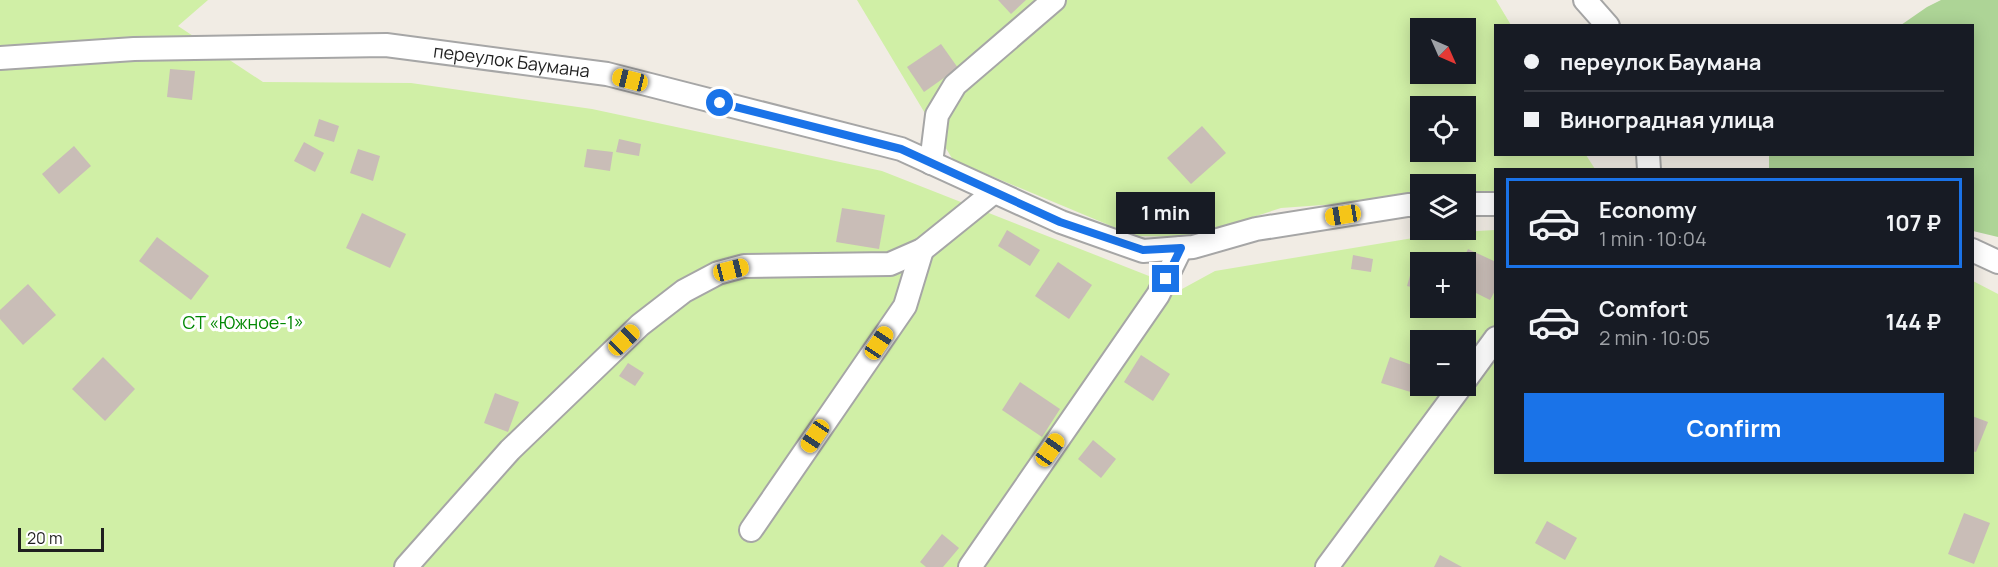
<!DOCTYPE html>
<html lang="en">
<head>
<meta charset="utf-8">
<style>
  :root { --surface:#171b24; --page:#242831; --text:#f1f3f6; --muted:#9ea1a6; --line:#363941; --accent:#1a73e8 }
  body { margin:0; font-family:Manrope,sans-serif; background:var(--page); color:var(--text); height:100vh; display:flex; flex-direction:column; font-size:22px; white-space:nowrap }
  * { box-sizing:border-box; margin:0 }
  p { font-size:20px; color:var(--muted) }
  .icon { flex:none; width:33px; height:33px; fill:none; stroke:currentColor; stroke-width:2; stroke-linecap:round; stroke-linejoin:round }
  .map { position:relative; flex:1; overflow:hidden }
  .panel { position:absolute; left:1494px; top:168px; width:480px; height:306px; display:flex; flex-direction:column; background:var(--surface); border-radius:0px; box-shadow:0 3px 15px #0003 }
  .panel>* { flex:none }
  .guide { position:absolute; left:1494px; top:24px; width:480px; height:132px; border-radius:0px; box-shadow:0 3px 15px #0003; display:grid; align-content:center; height:132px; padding:0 30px; background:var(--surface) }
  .needle { width:39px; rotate:135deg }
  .buttons { position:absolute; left:1410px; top:18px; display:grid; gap:12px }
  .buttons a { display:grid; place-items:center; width:66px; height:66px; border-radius:0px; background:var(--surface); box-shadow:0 3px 15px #0003; font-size:30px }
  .scale { position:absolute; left:18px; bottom:15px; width:86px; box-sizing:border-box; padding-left:6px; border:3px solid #1f1f1f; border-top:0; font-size:16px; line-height:21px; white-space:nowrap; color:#1f1f1f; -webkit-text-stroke:4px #fff; paint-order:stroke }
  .end { position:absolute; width:27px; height:27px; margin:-14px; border:8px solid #1a73e8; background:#fff; box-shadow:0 0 0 3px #fff }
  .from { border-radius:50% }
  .bubble { position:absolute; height:42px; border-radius:0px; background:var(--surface); box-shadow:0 3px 15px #0003; font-size:20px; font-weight:700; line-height:42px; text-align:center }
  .car { position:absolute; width:18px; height:36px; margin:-18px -9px; border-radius:8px; box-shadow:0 0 4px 2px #0007; background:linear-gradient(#f5c518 24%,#345 0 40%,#f5c518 0 76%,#345 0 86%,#f5c518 0) }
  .guide b { display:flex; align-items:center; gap:21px; height:57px; font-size:22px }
  .guide b+b { border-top:2px solid var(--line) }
  .guide i { width:15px; height:15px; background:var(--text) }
  ul { padding:10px 0 0; list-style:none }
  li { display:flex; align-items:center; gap:18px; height:90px; margin:0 12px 9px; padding:0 18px; border:3px solid transparent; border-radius:0px }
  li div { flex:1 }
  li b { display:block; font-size:22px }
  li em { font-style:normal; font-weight:700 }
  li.on { border-color:var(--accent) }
  li>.icon { width:54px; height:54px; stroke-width:1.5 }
  .cta { display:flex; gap:12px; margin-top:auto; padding:12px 30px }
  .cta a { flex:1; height:69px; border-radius:0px; background:var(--accent); color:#fff; font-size:24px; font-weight:700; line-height:69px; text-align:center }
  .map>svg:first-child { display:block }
</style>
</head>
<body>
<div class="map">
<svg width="1998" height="567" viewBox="0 0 1998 567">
  <rect width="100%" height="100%" fill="#f1ece4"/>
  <g fill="#d0efa6" fill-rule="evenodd">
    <path d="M0,0H208L178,26L263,82L411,83L592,109L882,171L1182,289L1215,271L1443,233L1495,230L1496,472H1972L1973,281L1998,294V567H0ZM1420,262H1466V308H1420ZM1420,340H1466V386H1420Z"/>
    <path d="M857,0H1496L1511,25L1496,26V154L1586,155L1595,169L1496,170L1495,194L1466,195V184H1420V198L1281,208L1191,237L1135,236L953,160ZM1420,28H1466V74H1420ZM1420,106H1466V152H1420Z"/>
  </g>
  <polygon fill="#add496" points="1941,0 1998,0 1998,237 1973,231 1972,170 1769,169 1769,155 1972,154 1972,26 1901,25 1927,7"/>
  <g fill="#c9bdb7">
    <polygon points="998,0 1026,0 1011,14"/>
    <polygon points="941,44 958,68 924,92 907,67"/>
    <polygon points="170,69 195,71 192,100 167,97"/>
    <polygon points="319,119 339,126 334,142 314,136"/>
    <polygon points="1202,126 1226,153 1191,184 1167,158"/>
    <polygon points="619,139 641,144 639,156 616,152"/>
    <polygon points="304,142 324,153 315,172 294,161"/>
    <polygon points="74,146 91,166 59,194 42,174"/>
    <polygon points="358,149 380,156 373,181 350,173"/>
    <polygon points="587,149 613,152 610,171 584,167"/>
    <polygon points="842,208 885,215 879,249 836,242"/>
    <polygon points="362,213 406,234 390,268 346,248"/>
    <polygon points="1007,230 1040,250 1030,266 998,246"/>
    <polygon points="157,237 209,276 191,300 139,261"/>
    <polygon points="1468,249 1496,262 1496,289 1490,300 1466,288 1466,262 1462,262"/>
    <polygon points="1353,255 1373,259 1371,272 1351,269"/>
    <polygon points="1058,262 1092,285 1069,319 1035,296"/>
    <polygon points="1411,272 1420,274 1420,289 1407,286"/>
    <polygon points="28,284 56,315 23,345 0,319 0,310"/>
    <polygon points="1141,355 1170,374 1153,401 1124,382"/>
    <polygon points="103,357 135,389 105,421 72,389"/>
    <polygon points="1390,357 1420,368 1414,393 1381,383"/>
    <polygon points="628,363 644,373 635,386 619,376"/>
    <polygon points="1020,382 1060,409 1042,437 1002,410"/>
    <polygon points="495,393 519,402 508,432 484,423"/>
    <polygon points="1972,416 1988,422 1976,452 1972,451"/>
    <polygon points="1093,440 1116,459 1101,478 1078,459"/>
    <polygon points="1964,513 1990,523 1974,564 1948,554"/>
    <polygon points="1547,521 1577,538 1565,560 1535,543"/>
    <polygon points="942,534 959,548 943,567 926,567 920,562"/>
    <polygon points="1440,555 1462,567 1434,567"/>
  </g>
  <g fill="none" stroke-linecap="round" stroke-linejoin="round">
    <g stroke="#a6a6a6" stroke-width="26">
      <g id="street">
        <polyline points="1585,0 1608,26"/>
        <path id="s1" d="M0,58L134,49L386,45L607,74L901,149L1061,222L1143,251L1193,247L1256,229L1408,205H1420"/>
        <polyline points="1648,154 1649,170"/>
        <polyline points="931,163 937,115 955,85 1054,0"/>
        <polyline points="1466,204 1496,204"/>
        <polyline points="1972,250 1998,262"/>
        <polyline points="1466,379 1496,338"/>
        <polyline points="751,530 905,306 922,250"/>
        <polyline points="406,567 510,450 640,325 684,291 718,273 744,266 890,264 922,250 994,192"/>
        <polyline points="970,567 1158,295 1181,248"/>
        <polyline points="1327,567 1461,386"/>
      </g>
    </g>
    <use href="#street" stroke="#fff" stroke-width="22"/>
  </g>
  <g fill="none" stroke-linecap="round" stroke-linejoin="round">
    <polyline stroke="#1a73e8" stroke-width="8" points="720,103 901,149 1060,222 1143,250 1181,248 1166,279"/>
  </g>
  <g text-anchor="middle" stroke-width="6" stroke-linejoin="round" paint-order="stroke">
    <g font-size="18" fill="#1f1f1f" stroke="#fff">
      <text dy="6" stroke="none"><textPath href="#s1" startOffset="513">переулок Баумана</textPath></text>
    </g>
    <g font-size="18" fill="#028803" stroke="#fff">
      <text x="243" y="329">СТ «Южное-1»</text>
    </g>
  </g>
</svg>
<div class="buttons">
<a><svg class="needle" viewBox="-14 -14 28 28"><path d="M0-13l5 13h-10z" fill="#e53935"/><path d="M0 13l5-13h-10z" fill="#9ea1a6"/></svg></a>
<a><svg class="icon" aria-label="locate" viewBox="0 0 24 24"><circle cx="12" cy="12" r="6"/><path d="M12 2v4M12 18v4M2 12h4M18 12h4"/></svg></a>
<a><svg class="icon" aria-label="layers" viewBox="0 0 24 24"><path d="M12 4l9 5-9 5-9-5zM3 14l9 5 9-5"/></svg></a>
<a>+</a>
<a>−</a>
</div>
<div class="scale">20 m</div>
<i class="end from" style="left:720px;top:103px"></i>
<i class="end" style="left:1166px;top:279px"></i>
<div class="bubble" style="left:1116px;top:192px;width:99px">1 min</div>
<i class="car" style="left:630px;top:80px;rotate:284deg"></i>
<i class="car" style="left:1343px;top:215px;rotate:261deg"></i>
<i class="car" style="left:731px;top:270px;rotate:76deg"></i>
<i class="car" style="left:624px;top:340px;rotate:46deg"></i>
<i class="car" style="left:879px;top:343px;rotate:34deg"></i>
<i class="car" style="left:815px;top:436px;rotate:214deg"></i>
<i class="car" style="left:1050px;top:450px;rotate:35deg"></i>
<div class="guide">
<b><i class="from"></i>переулок Баумана</b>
<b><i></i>Виноградная улица</b>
</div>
<section class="panel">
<ul>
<li class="on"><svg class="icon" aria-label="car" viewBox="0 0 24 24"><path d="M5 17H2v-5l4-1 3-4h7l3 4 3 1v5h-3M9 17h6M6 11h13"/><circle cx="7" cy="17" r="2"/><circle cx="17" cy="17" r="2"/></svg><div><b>Economy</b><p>1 min · 10:04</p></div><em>107 ₽</em></li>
<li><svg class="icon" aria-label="car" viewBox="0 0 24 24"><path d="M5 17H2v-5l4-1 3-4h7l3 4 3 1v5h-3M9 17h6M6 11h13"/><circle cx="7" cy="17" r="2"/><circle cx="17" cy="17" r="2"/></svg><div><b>Comfort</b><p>2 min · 10:05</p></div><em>144 ₽</em></li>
</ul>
<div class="cta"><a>Confirm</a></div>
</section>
</div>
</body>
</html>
